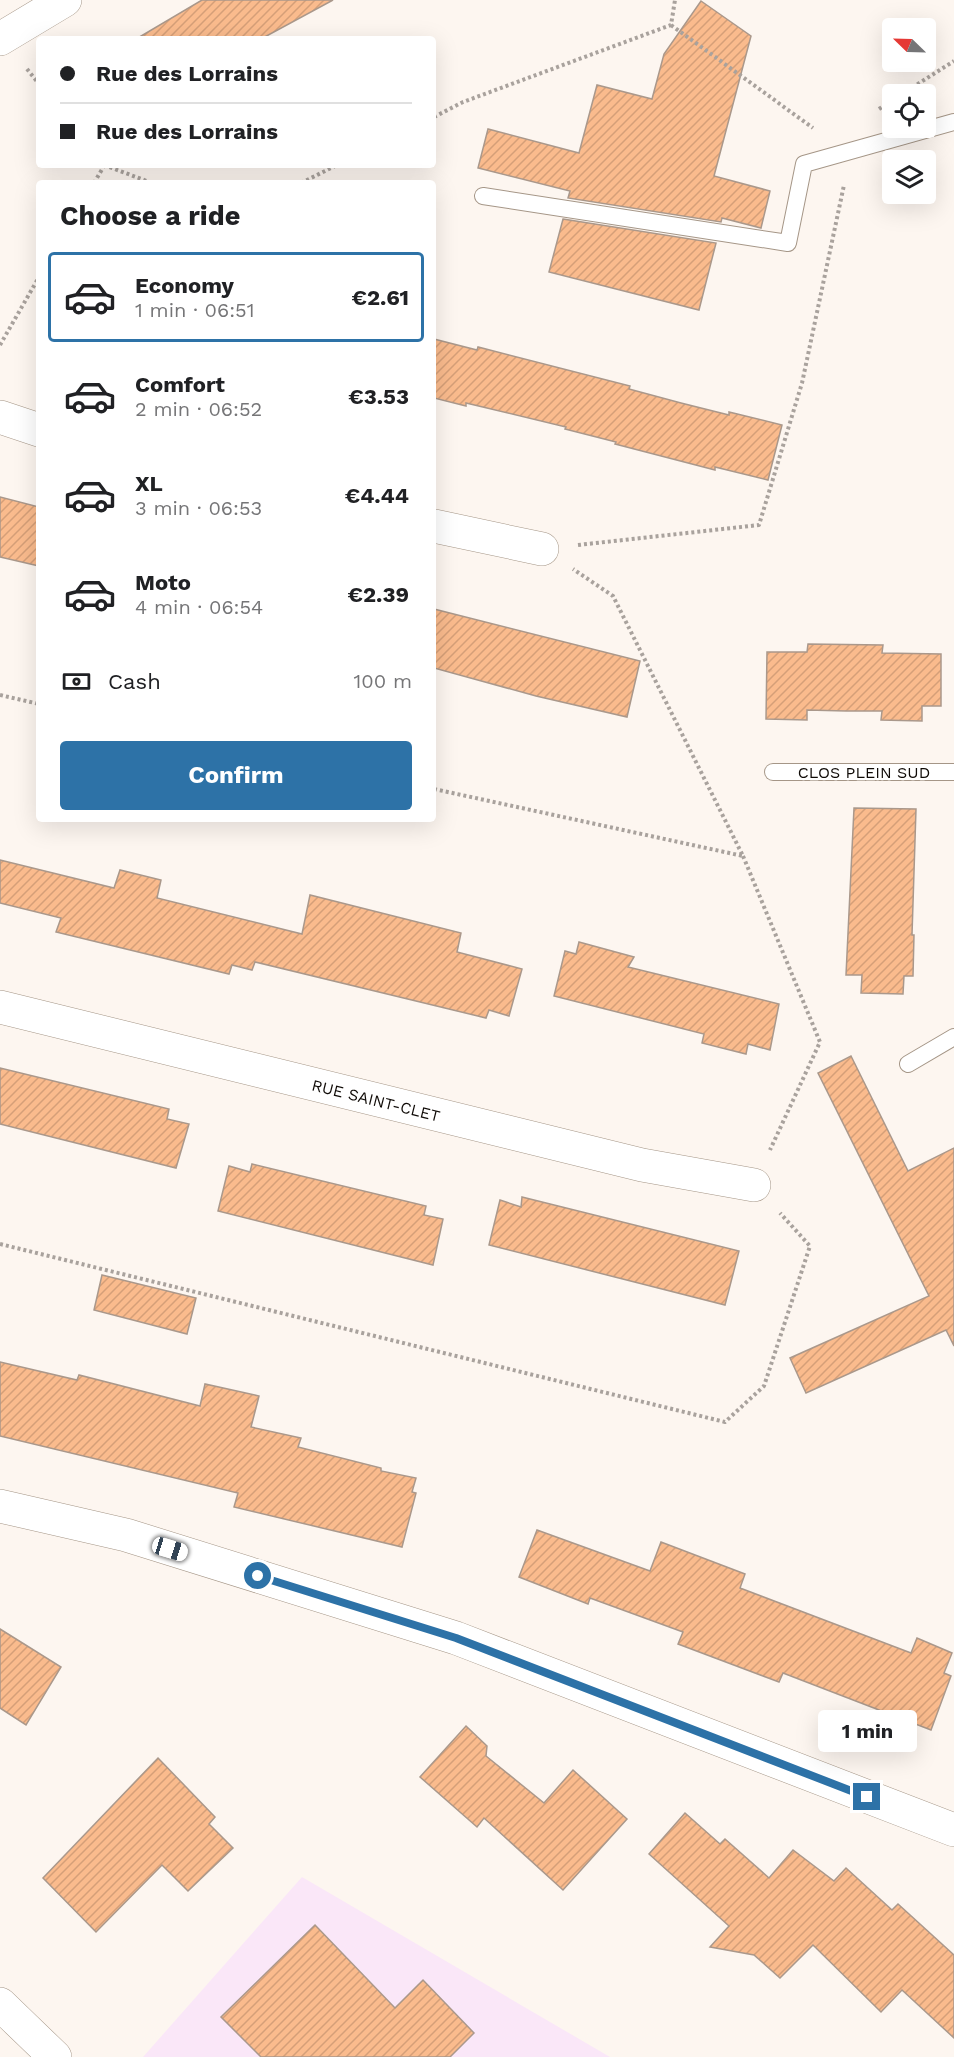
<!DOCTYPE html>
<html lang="en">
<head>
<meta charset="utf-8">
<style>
  :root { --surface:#fff; --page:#f2f2f2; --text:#202124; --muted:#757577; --line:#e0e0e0; --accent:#2d72a7 }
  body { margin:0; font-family:"Work Sans",sans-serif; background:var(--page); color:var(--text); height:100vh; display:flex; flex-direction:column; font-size:22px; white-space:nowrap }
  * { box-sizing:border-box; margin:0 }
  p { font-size:20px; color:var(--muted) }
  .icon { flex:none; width:33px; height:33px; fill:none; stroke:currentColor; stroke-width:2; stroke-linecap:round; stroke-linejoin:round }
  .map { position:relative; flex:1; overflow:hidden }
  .sheet { position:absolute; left:36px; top:180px; width:400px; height:642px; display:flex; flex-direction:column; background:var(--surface); border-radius:6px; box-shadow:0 6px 24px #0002 }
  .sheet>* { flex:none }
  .banner { position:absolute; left:36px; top:36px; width:400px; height:132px; border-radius:6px; box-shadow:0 6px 24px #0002; display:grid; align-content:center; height:132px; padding:0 24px; background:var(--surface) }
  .needle { width:39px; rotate:293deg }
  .controls { position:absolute; left:882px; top:18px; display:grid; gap:12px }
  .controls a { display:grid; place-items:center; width:54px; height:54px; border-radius:6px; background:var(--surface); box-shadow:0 6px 24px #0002; font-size:30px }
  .end { position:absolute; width:27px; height:27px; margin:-14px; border:8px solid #2d72a7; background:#fff; box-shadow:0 0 0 3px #fff }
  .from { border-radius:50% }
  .bubble { position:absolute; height:42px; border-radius:6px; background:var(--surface); box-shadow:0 6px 24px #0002; font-size:20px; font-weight:700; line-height:42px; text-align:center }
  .car { position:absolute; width:18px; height:36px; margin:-18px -9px; border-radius:8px; box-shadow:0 0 4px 2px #0007; background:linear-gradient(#fff 24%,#345 0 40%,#fff 0 76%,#345 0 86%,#fff 0) }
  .banner b { display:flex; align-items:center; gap:21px; height:57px; font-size:22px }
  .banner b+b { border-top:2px solid var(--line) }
  .banner i { width:15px; height:15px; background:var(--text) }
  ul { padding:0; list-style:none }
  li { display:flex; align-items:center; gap:18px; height:90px; margin:0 12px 9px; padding:0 12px; border:3px solid transparent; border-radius:6px }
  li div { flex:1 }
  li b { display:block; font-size:22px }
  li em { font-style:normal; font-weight:700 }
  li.on { border-color:var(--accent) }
  li>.icon { width:54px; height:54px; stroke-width:1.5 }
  h2 { padding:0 24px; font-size:27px; line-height:72px }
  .pay { display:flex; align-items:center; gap:15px; height:66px; padding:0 24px; font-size:22px }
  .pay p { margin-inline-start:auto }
  .cta { display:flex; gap:12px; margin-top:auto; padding:12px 24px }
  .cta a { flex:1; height:69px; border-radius:6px; background:var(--accent); color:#fff; font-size:24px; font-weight:700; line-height:69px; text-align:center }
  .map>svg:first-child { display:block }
</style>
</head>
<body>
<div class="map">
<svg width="954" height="2057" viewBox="0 0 954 2057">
  <defs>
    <pattern id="building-hatch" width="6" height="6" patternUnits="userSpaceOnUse" patternTransform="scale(1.5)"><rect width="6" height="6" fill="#fabb8d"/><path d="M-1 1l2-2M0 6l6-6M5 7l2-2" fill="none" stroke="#d59f78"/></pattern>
  </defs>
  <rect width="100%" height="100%" fill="#fdf6f0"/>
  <polygon fill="#fae7f8" points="302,1877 610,2057 143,2057"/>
  <g fill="url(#building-hatch)" stroke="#aa988b" stroke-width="1.5">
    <polygon points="202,0 333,0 261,39 136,39"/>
    <polygon points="701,1 751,36 714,176 770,191 761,228 722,218 721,222 568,198 570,191 478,168 488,129 579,153 597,85 652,99 664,54"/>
    <polygon points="563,219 716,243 699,310 549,272"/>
    <polygon points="434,339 477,350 478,347 630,386 629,389 681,403 729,415 729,412 782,425 768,480 715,467 715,470 615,444 616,442 565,429 566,427 466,403 466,406 434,398"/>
    <polygon points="0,497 39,507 39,566 0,557"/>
    <polygon points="434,609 640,661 627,717 536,696 434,668"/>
    <polygon points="808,644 883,645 882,653 941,654 941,706 922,706 922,721 881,720 882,711 846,711 807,710 807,720 766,719 767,652 807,652"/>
    <polygon points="854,808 916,809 912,935 914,935 913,976 904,976 903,994 861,993 862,975 846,975"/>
    <polygon points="0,860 114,888 120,870 161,880 157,898 302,934 310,895 461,933 457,952 522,969 509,1016 489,1010 486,1018 255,962 252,970 232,965 229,974 56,932 61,918 0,903"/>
    <polygon points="579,942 634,957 628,967 779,1004 770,1050 748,1044 746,1054 702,1043 704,1034 554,996 565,951 576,954"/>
    <polygon points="851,1056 908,1171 954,1148 954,1346 946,1330 806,1393 790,1358 929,1296 818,1073"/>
    <polygon points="0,1068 169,1109 167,1119 189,1124 176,1168 0,1124"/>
    <polygon points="252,1164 426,1206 424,1215 443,1219 433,1265 218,1211 229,1166 250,1172"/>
    <polygon points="522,1197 739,1251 725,1305 489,1245 500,1200 521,1207"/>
    <polygon points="102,1275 196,1298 187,1334 94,1310"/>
    <polygon points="0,1362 77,1380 79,1375 200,1406 205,1384 259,1396 251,1427 301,1438 298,1447 381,1468 381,1471 416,1478 412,1492 416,1493 402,1547 234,1507 238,1493 0,1436"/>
    <polygon points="537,1530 650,1571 661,1542 745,1574 740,1588 911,1653 917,1638 952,1653 944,1673 951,1676 931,1730 783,1673 779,1682 678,1644 683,1632 590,1598 588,1604 519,1577"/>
    <polygon points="0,1629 61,1667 26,1725 0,1708"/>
    <polygon points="466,1726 487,1746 486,1756 544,1803 573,1770 627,1819 563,1890 484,1818 477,1827 420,1777"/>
    <polygon points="158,1758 215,1817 209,1824 233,1848 188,1891 162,1865 96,1932 43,1878"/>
    <polygon points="685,1813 720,1844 725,1839 769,1878 793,1850 834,1881 846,1868 892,1910 898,1904 954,1955 954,2038 902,1990 881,2012 813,1945 780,1978 754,1955 710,1947 729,1926 649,1854"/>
    <polygon points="315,1925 395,2008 423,1980 474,2033 450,2057 261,2057 221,2017"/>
  </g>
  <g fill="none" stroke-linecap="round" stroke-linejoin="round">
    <g stroke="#a59687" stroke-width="18">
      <g id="lane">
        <polyline points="483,196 788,243 804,164 954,122"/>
        <polyline points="773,772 954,772"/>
        <polyline points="908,1064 954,1037"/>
      </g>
    </g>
    <g stroke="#a59687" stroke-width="34">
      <g id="street">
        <polyline points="0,39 65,0"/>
        <polyline points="0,417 39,430"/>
        <polyline points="434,526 542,549"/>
        <polyline points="0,1007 642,1165 754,1185"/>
        <polyline points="0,1506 126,1535 456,1638 954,1830"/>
      </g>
    </g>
    <g stroke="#a59687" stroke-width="34">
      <polyline id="secondary" points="0,2004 55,2057"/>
    </g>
    <g stroke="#a9a29d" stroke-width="4" stroke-dasharray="3 3" stroke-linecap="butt">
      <polyline points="671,25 813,128"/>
      <polyline points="27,69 39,84"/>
      <polyline points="902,94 954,61"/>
      <polyline points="879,109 892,100"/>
      <polyline points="434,117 463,102 671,25 675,0"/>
      <polyline points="104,165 152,183"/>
      <polyline points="94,183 104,166"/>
      <polyline points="301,183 337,165"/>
      <polyline points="0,345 39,277"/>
      <polyline points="578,545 759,525 802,383 844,185"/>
      <polyline points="0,695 39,704"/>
      <polyline points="434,789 743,856 613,596 573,569"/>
      <polyline points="743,856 820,1042 770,1150"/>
      <polyline points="0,1244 725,1422 764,1386 810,1246 780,1213"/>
    </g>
    <use href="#lane" stroke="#fff" stroke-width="16"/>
    <use href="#street" stroke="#fff" stroke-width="33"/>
    <use href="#secondary" stroke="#fff" stroke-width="33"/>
  </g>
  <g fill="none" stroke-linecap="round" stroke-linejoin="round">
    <polyline stroke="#2d72a7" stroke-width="8" points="258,1576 456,1638 867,1797"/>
  </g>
  <g text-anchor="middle" stroke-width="4.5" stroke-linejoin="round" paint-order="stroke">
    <g font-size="16" fill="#0f0a06" stroke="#fff">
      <text x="864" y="778">CLOS PLEIN SUD</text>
      <text transform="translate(376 1100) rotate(14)" y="6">RUE SAINT-CLET</text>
    </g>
  </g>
</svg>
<div class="controls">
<a><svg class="needle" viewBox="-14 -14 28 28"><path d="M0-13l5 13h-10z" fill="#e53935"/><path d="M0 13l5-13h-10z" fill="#757577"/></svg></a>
<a><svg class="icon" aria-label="locate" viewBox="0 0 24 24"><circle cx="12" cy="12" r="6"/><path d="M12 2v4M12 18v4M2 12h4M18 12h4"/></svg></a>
<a><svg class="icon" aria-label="layers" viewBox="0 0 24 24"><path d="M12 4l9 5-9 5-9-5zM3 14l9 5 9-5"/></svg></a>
</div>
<i class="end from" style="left:258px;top:1576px"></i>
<i class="end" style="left:867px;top:1797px"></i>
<div class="bubble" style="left:818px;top:1710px;width:99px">1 min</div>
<i class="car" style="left:170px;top:1549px;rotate:107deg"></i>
<div class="banner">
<b><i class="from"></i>Rue des Lorrains</b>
<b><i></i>Rue des Lorrains</b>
</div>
<section class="sheet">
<h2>Choose a ride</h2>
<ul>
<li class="on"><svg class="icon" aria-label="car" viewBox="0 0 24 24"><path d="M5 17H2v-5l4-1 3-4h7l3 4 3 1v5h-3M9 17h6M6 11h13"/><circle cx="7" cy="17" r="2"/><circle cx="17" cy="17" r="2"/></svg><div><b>Economy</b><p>1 min · 06:51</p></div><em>€2.61</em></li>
<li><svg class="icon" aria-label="car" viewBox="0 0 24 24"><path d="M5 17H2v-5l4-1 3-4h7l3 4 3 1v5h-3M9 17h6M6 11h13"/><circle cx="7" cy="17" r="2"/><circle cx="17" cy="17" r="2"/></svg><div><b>Comfort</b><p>2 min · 06:52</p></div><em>€3.53</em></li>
<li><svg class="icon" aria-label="car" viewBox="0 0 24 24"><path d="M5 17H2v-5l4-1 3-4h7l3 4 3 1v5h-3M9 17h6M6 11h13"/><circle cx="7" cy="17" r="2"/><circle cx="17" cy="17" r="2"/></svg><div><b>XL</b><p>3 min · 06:53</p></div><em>€4.44</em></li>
<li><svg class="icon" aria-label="car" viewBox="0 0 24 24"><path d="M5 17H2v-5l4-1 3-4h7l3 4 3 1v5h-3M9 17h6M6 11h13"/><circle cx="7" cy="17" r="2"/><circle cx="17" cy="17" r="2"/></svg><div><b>Moto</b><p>4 min · 06:54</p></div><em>€2.39</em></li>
</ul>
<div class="pay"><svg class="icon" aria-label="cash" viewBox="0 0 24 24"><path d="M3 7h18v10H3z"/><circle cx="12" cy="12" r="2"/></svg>Cash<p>100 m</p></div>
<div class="cta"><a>Confirm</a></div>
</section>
</div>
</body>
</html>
